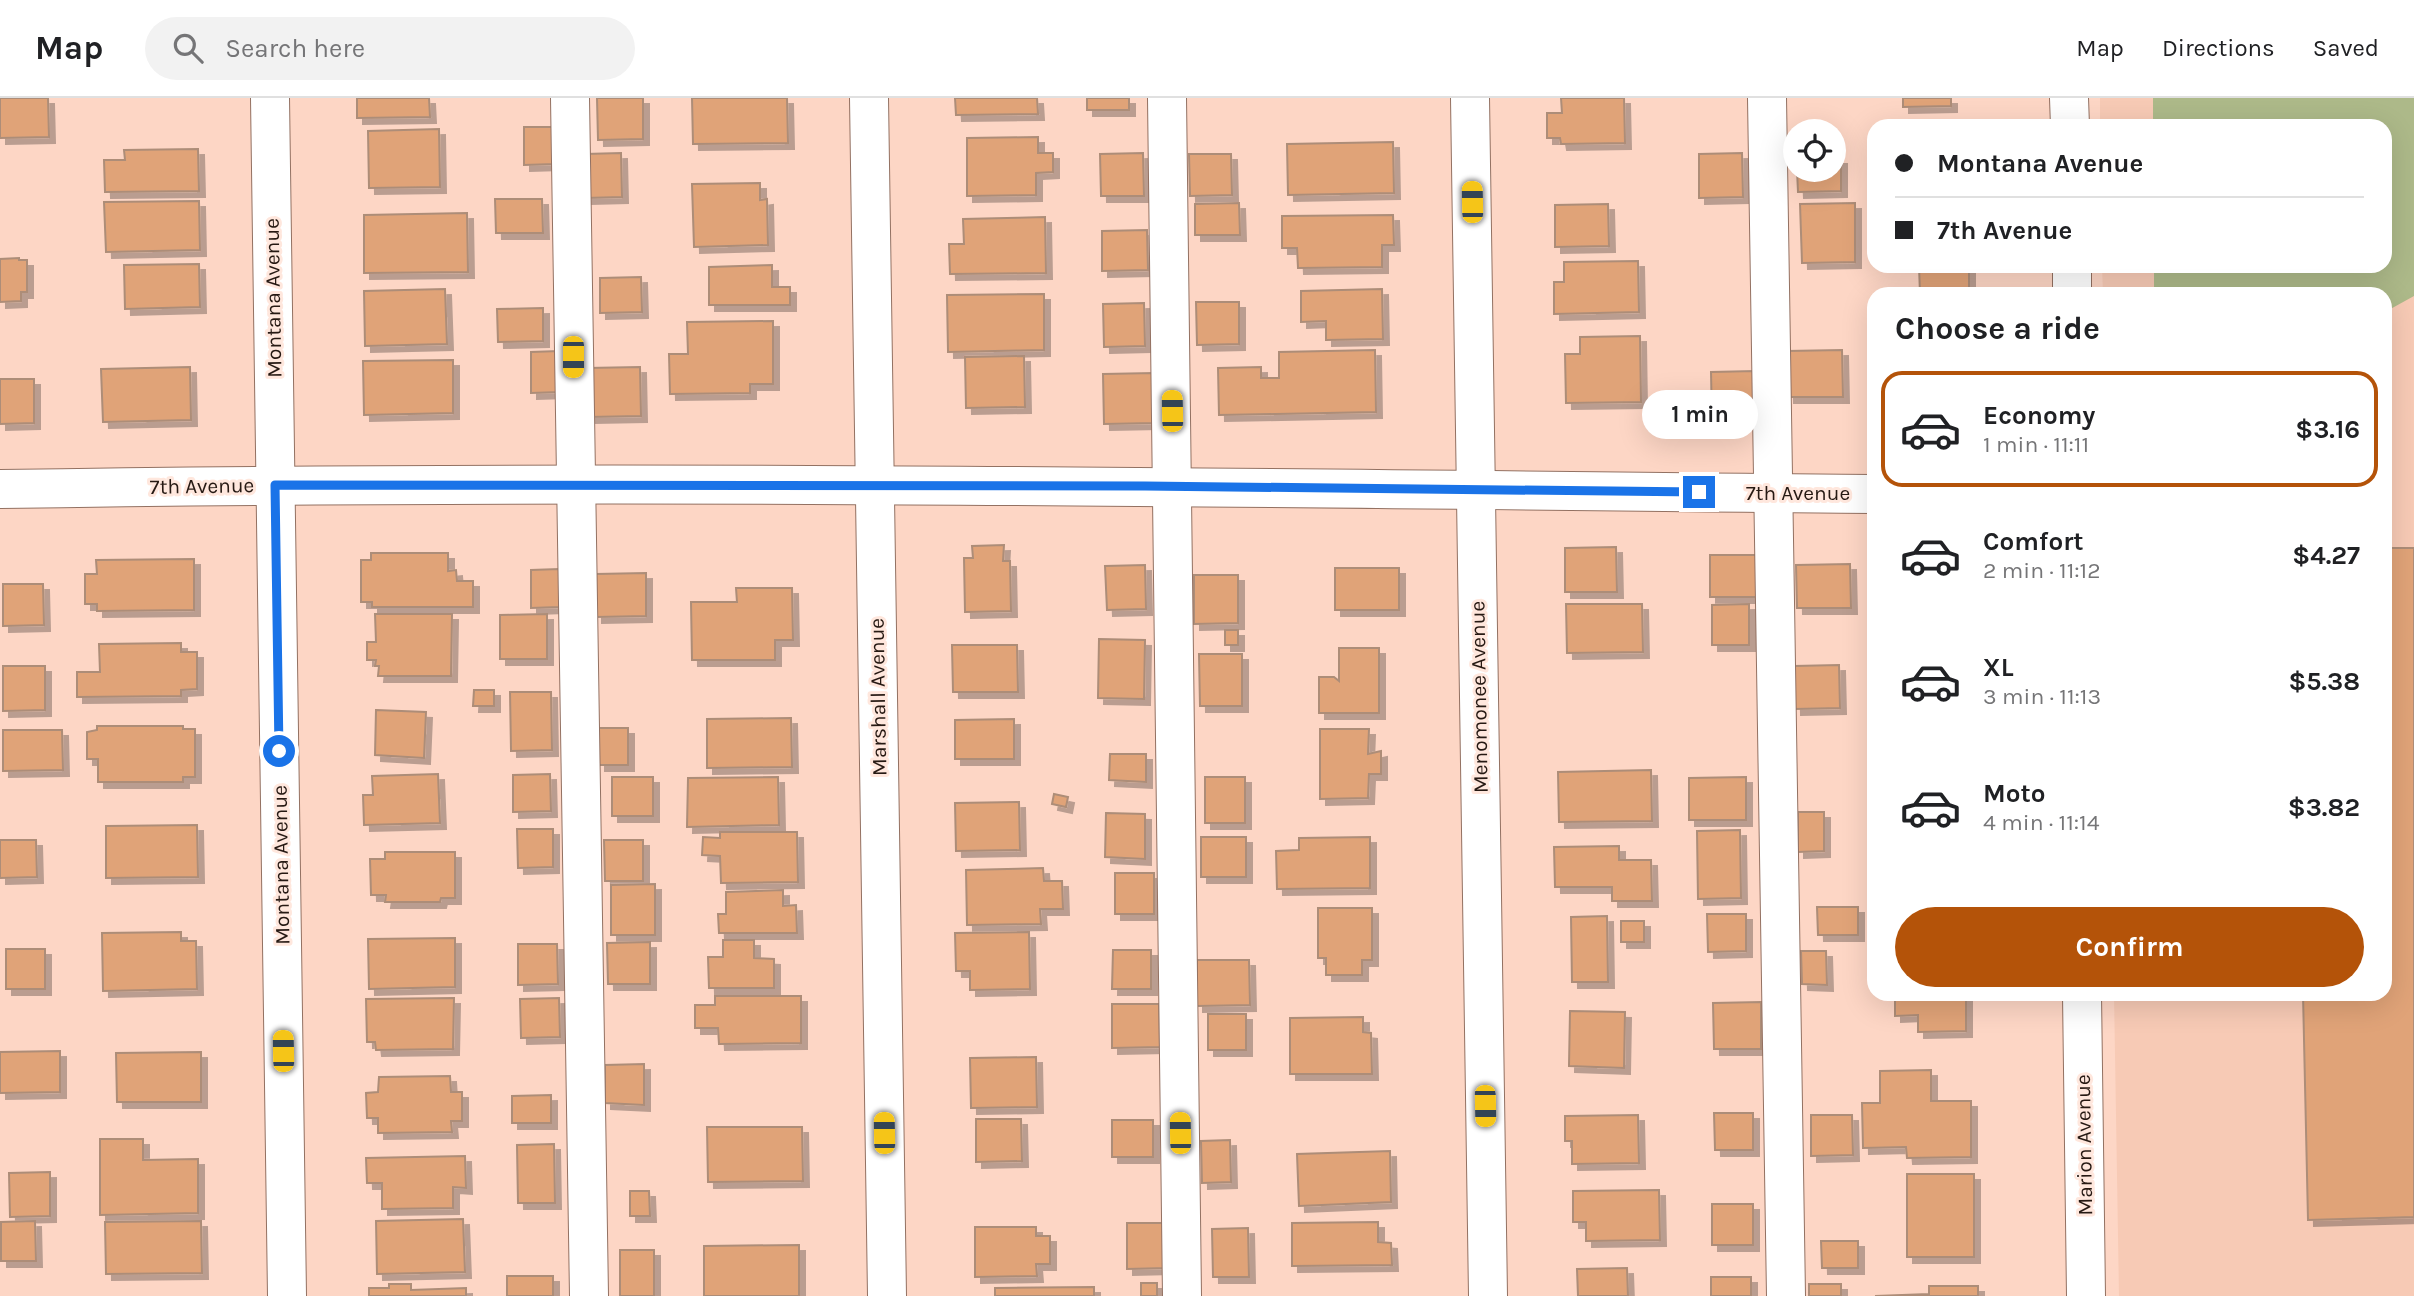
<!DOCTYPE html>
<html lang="en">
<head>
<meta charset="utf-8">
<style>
  :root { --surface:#fff; --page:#f2f2f2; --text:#202124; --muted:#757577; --line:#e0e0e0; --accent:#b45309 }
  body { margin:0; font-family:Karla,sans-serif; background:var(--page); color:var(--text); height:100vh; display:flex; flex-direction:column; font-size:26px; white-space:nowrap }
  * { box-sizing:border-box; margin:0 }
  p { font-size:23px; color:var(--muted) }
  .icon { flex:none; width:38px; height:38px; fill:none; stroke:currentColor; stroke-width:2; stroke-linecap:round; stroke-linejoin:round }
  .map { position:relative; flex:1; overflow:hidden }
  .panel { position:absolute; left:1867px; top:189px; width:525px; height:714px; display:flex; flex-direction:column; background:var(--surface); border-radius:21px; box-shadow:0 7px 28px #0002 }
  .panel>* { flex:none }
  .hud { position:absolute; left:1867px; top:21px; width:525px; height:154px; border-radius:21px; box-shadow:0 7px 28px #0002; display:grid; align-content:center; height:154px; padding:0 28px; background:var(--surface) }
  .fabs { position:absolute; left:1783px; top:21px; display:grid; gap:14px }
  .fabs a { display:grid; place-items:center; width:63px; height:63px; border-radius:50%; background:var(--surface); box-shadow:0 7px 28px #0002; font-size:35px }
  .end { position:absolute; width:32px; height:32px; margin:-16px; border:9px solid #1a73e8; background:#fff; box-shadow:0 0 0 4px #fff }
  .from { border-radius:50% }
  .bubble { position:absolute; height:49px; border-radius:24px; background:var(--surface); box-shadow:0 7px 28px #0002; font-size:23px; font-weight:700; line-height:49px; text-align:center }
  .car { position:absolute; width:21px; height:42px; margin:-21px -10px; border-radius:9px; box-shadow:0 0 5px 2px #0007; background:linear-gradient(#f5c518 24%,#345 0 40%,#f5c518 0 76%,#345 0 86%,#f5c518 0) }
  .hud b { display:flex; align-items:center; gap:24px; height:66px; font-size:26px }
  .hud b+b { border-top:2px solid var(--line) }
  .hud i { width:18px; height:18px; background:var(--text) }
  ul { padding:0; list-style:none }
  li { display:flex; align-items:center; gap:21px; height:116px; margin:0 14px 10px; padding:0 14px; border:4px solid transparent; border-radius:21px }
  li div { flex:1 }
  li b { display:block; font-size:26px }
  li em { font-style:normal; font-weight:700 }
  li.selected { border-color:var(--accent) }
  li>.icon { width:63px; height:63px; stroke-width:1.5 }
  h2 { padding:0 28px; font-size:32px; line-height:84px }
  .cta { display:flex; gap:14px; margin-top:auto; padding:14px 28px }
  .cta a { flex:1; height:80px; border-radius:42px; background:var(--accent); color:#fff; font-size:28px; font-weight:700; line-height:80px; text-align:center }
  header { display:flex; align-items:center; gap:42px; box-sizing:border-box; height:98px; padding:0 35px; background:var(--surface); border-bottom:2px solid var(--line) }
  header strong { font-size:33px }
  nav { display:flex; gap:38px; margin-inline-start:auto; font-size:24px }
  .search { width:490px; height:63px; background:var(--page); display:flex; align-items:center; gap:18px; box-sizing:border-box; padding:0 24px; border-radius:38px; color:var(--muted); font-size:26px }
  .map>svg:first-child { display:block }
</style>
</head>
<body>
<header>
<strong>Map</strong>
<div class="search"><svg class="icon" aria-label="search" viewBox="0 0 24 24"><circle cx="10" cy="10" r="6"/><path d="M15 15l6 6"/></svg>Search here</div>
<nav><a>Map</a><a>Directions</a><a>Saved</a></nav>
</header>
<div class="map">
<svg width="2414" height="1198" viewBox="0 0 2414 1198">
  <defs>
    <filter id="shadow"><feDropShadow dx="6" dy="6" stdDeviation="0" flood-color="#0004"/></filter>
  </defs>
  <rect width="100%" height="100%" fill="#fdd6c5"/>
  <polygon fill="#f7cab5" points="2100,0 2414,0 2414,1198 2119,1198 2114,896 2385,896 2385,196 2103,196 2102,168 2385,168 2385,28 2100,28"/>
  <polygon fill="#adb989" points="2153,0 2414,0 2414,198 2385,214 2385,196 2154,196 2154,168 2385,168 2385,28 2153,28"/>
  <g fill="#e0a378" stroke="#ad8d78" stroke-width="2" filter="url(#shadow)">
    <polygon points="0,0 48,0 49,39 0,40"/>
    <polygon points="357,0 429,0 430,19 357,20"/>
    <polygon points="597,0 643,0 643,41 598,42"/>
    <polygon points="692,0 787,0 788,45 693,46"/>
    <polygon points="955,0 1037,0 1038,16 956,17"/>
    <rect x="1087" y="0" width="42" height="12"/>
    <polygon points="1561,0 1624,0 1625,45 1561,46 1560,40 1547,40 1547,15 1562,15"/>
    <polygon points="1903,0 1951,0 1951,8 1903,9"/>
    <polygon points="524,29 554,29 555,66 524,67"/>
    <polygon points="439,31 440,89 369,90 368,33"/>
    <polygon points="1038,39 1038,55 1053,55 1053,74 1036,75 1036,97 967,98 967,40"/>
    <polygon points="1393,44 1394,95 1288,97 1287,46"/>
    <polygon points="198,51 199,93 105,94 104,62 125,62 124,52"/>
    <polygon points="621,55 622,99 585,100 585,56"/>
    <polygon points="1143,55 1144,98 1101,98 1100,56"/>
    <polygon points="1742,55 1743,99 1699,100 1699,56"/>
    <polygon points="1189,56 1231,56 1232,97 1190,98"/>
    <polygon points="1834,60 1841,60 1841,93 1798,94 1797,72 1834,72"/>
    <polygon points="760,85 760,102 767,101 768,147 694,149 692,86"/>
    <polygon points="495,101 542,101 543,135 496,135"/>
    <polygon points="199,103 200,152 106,154 104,104"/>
    <polygon points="1239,105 1240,137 1195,137 1195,106"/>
    <polygon points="1855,105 1855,164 1802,165 1800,106"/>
    <polygon points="1608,106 1609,148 1555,149 1555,107"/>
    <polygon points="467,115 468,174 364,175 364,117"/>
    <polygon points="1393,117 1394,147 1382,147 1382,169 1298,170 1297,150 1282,150 1282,118"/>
    <polygon points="1045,119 1046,175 950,176 949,146 964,146 963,121"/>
    <polygon points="1147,132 1148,172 1102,173 1102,133"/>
    <polygon points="19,160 19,162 27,162 27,194 21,194 21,203 0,204 0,161"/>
    <polygon points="1638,163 1639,214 1554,216 1554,184 1564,184 1564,164"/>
    <polygon points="199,166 200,209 125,211 124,167"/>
    <polygon points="772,167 772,189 790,189 790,207 709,207 709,169"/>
    <polygon points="1919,168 1969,168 1969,196 1920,196"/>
    <polygon points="641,179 642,214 600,215 600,180"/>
    <polygon points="445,191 447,246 365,248 364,193"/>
    <polygon points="1382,191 1383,241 1326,242 1326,223 1301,224 1301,193"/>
    <polygon points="1044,196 1044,252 948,254 947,197"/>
    <polygon points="1196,204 1239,204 1239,246 1197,247"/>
    <polygon points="1144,205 1145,248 1104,249 1103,206"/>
    <polygon points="543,210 543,243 498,244 497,211"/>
    <polygon points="773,223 773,286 750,286 750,295 670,296 669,256 688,256 687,224"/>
    <polygon points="1640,238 1641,304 1566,305 1565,256 1580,256 1580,239"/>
    <polygon points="1375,252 1376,314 1219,317 1218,270 1261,269 1261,280 1279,280 1279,254"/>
    <polygon points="1842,252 1843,299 1788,299 1787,253"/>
    <polygon points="559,253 560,294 531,295 531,254"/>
    <polygon points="1024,258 1025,309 966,310 965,259"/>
    <polygon points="453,262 453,315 364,317 363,263"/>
    <polygon points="190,269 191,322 103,324 101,271"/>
    <polygon points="640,269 641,318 588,319 587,270"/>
    <polygon points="1755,273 1756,323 1712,324 1711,274"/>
    <polygon points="1154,275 1154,325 1104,326 1103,276"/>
    <polygon points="0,281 34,281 34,325 0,326"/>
    <polygon points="1004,447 1003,463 1010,463 1011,513 965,514 964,460 973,460 972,448"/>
    <polygon points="1616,449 1617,494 1565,494 1565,450"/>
    <polygon points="2385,450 2414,450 2414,1119 2308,1122 2303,896 2385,896"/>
    <polygon points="371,455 448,455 448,473 456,472 457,483 473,483 473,509 372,509 372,504 361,504 361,462 371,462"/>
    <polygon points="1710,457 1756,457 1757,499 1710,499"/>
    <polygon points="194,461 194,512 97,513 97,506 85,506 85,476 97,476 96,462"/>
    <polygon points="1850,466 1851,510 1797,510 1796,467"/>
    <polygon points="1145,467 1146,511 1107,512 1105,468"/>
    <rect x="1335" y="470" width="64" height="42"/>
    <polygon points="559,471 559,509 531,510 531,472"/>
    <polygon points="646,475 646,518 596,519 596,476"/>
    <polygon points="1194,477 1238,477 1238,525 1194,526"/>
    <polygon points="3,486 43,486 44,527 3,528"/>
    <polygon points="736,490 792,490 793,542 775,542 775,562 692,562 691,504 737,504"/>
    <polygon points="1566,506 1642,506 1643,554 1567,555"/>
    <polygon points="1749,506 1749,547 1712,547 1712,507"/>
    <polygon points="375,516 452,516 451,578 378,578 379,568 375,568 376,562 367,562 367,544 376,544"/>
    <polygon points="547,516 547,561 500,561 500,517"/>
    <rect x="1225" y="532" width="13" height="15"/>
    <polygon points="1099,541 1145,542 1144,601 1098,600"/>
    <polygon points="181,545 181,554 197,554 197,591 181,592 181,598 77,599 77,574 100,574 99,546"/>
    <polygon points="952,547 1017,547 1018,594 953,594"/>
    <polygon points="1339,550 1379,550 1379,615 1319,615 1319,579 1334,579 1339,583"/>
    <polygon points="1199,556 1242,556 1242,608 1200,608"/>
    <polygon points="1839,567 1840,610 1795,611 1794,568"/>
    <polygon points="3,568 45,568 45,612 3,613"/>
    <polygon points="474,592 494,592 494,608 473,608"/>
    <polygon points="510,594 551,594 552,652 511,653"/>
    <polygon points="376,612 426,614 424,660 375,657"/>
    <polygon points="791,620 792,669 707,670 707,621"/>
    <polygon points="1014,621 1014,661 955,661 955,622"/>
    <polygon points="97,628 183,628 183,631 195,631 195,679 183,679 183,684 98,684 98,661 87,661 87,634 97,632"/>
    <rect x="599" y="630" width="29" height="37"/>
    <polygon points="1320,631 1369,631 1368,656 1381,653 1381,676 1369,676 1368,700 1320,701"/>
    <polygon points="3,632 62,632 63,672 3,673"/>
    <polygon points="1110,656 1146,656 1146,684 1109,682"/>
    <polygon points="1651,672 1652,723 1559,724 1558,674"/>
    <polygon points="438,676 440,725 364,727 363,697 373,697 372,678"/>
    <polygon points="550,676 551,713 513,714 513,677"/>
    <rect x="612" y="679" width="41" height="39"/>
    <polygon points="778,679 779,727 687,729 688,680"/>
    <rect x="1205" y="679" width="40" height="46"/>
    <polygon points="1746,679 1746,722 1689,722 1689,680"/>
    <polygon points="1054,696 1068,699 1066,709 1052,706"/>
    <polygon points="1019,704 1020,752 956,753 955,705"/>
    <polygon points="1798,714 1824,714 1824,753 1798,754"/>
    <polygon points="1106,715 1145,716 1145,761 1105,759"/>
    <polygon points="197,727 198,779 106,780 106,728"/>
    <polygon points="517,731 553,731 553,769 518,770"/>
    <polygon points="1740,732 1741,800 1698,801 1697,733"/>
    <polygon points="720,734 797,734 798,784 721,785 720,758 702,757 703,739 720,740"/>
    <rect x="1201" y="739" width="45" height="40"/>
    <polygon points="1370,739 1370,790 1277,791 1276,753 1299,752 1299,740"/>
    <polygon points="0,742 36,742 37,779 0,780"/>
    <polygon points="604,742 643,742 643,783 605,783"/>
    <polygon points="1619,748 1619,762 1651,762 1652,803 1612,803 1612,789 1555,789 1554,749"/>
    <polygon points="385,754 455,754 455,800 441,800 440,804 385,804 386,797 371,797 370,761 385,761"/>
    <polygon points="1043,770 1044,783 1062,783 1063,811 1040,811 1041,826 967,827 966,772"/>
    <rect x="1115" y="775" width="39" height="41"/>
    <polygon points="655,786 655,837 611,837 611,787"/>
    <polygon points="783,792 783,808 796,807 797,835 719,835 718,816 726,816 726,794"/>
    <polygon points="1817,809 1858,809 1858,837 1818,837"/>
    <polygon points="1318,810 1372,810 1372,862 1362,862 1362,877 1326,877 1326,860 1318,860"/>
    <polygon points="1707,816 1746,816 1746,853 1708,854"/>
    <polygon points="1607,818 1608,884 1572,884 1571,819"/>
    <rect x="1621" y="823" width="23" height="21"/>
    <polygon points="181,834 181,843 196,843 197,891 103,893 102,835"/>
    <polygon points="1029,834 1030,891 970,892 970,873 956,873 955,835"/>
    <polygon points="455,840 455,889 369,891 368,841"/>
    <polygon points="723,842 754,842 754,860 774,861 774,890 709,890 708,859 723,859"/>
    <polygon points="650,844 650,886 608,886 607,845"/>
    <polygon points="518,846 557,846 558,886 518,887"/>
    <rect x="6" y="851" width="39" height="40"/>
    <polygon points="1113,852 1151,852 1151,891 1112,891"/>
    <polygon points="1801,853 1826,853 1827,887 1802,886"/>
    <polygon points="1197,862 1249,862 1250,907 1197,908"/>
    <polygon points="1895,896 1966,896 1966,933 1918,934 1918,917 1895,918"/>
    <polygon points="715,898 801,898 801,945 719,946 718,930 695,930 695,907 715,907"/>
    <polygon points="454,900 453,951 376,952 375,944 367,944 366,901"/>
    <polygon points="559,900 560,939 521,940 520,901"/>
    <polygon points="1761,904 1761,951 1714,951 1713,905"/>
    <polygon points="1112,906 1159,906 1160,949 1112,950"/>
    <polygon points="1570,913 1625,914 1624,970 1569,968"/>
    <rect x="1208" y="916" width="38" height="36"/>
    <polygon points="1363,919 1363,934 1371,935 1372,976 1290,976 1290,920"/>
    <polygon points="60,953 60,994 0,995 0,954"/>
    <polygon points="201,954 201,1004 117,1004 116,955"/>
    <polygon points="1036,959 1037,1009 971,1010 970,960"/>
    <polygon points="644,966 644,1007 605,1005 605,967"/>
    <polygon points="1931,972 1931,1003 1971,1003 1971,1059 1907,1060 1906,1049 1863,1050 1862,1005 1880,1005 1880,973"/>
    <polygon points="450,978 451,994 462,994 462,1023 451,1023 452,1034 378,1035 378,1020 367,1020 366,995 378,994 379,979"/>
    <polygon points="551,997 551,1025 512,1025 512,998"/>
    <polygon points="1714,1015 1753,1015 1753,1052 1715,1052"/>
    <polygon points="1638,1017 1639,1065 1572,1066 1572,1043 1565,1043 1565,1018"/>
    <polygon points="1811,1017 1852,1017 1853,1057 1811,1058"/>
    <polygon points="976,1021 1021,1021 1022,1063 976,1064"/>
    <rect x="1112" y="1022" width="41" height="37"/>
    <polygon points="707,1029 802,1029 803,1083 708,1084"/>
    <polygon points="100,1041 143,1041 143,1062 198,1061 198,1115 100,1117"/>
    <polygon points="1230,1042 1231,1084 1202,1085 1201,1043"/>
    <polygon points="554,1046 555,1105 518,1105 517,1047"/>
    <polygon points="1390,1053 1391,1104 1299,1108 1297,1056"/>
    <polygon points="465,1058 466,1090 453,1089 453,1110 382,1111 382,1085 367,1085 366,1060"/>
    <polygon points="50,1074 50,1118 10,1119 9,1075"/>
    <rect x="1907" y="1076" width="67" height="83"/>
    <polygon points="1659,1092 1660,1142 1586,1143 1586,1124 1573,1124 1573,1093"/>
    <polygon points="630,1093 649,1093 650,1118 630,1118"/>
    <rect x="1712" y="1106" width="41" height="41"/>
    <polygon points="463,1121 465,1174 377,1176 376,1123"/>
    <polygon points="35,1123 36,1163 1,1163 1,1124"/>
    <polygon points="201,1123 202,1175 106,1176 105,1124"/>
    <polygon points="1378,1124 1378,1144 1391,1145 1392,1167 1292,1168 1292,1125"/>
    <polygon points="1127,1125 1167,1125 1167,1170 1127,1171"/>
    <polygon points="975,1129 1036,1129 1036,1138 1050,1138 1050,1166 1036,1166 1037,1178 975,1179"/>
    <polygon points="1248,1130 1249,1179 1213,1179 1212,1131"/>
    <polygon points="1821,1143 1858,1143 1858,1170 1822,1170"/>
    <polygon points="799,1147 799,1198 704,1198 704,1148"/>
    <rect x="620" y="1152" width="34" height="46"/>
    <polygon points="1627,1170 1628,1198 1578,1198 1577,1171"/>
    <rect x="507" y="1178" width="46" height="20"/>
    <rect x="1711" y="1179" width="40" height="19"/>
    <rect x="1141" y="1185" width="16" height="13"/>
    <polygon points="389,1186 411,1186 411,1192 466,1190 466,1198 369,1198 369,1190 389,1190"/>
    <rect x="1809" y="1186" width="32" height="12"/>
    <polygon points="1929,1188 1978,1188 1978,1198 1875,1198 1929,1196"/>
    <polygon points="1094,1189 1094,1198 995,1198 995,1190"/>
  </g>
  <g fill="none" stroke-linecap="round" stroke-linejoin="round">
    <g stroke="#937162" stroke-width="40">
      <g id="minor">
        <polyline points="270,0 287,1198"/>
        <polyline points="570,0 589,1198"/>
        <polyline points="869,0 887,1198"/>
        <polyline points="1167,0 1182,1198"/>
        <polyline points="1470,0 1488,1198"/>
        <polyline points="1767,0 1786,1198"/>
        <polyline points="2069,0 2070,28"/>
        <polyline points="2072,168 2072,196"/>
        <path d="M0,391C625,381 1250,390 1874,396"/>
        <polyline points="2082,896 2086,1198"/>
      </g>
    </g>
    <use href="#minor" stroke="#fff" stroke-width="38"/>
  </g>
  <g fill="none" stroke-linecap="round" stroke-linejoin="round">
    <polyline stroke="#1a73e8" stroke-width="9" points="279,653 275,387 1145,388 1699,394"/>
  </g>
  <g text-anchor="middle" stroke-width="6" stroke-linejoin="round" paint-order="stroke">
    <g font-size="21" fill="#261913" stroke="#ffe7dd">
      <text transform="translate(273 200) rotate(-91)" y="7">Montana Avenue</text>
      <text transform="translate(202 388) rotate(-1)" y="7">7th Avenue</text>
      <text x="1798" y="402">7th Avenue</text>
      <text transform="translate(878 599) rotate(-91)" y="7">Marshall Avenue</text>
      <text transform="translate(1479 599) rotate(-91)" y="7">Menomonee Avenue</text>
      <text transform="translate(281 767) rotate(-91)" y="7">Montana Avenue</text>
      <text transform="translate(2084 1047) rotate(-91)" y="7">Marion Avenue</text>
    </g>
  </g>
</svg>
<div class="fabs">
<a><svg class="icon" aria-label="locate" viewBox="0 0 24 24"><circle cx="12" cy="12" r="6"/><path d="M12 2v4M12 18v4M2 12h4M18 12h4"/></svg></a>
</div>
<i class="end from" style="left:279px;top:653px"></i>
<i class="end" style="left:1699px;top:394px"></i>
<div class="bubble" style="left:1642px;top:292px;width:116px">1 min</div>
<i class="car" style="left:1472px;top:104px;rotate:359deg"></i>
<i class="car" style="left:573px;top:259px;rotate:180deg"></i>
<i class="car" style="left:1172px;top:313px;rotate:359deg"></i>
<i class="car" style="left:283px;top:953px;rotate:359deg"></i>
<i class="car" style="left:1485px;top:1008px;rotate:179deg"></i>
<i class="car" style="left:884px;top:1035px;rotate:359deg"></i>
<i class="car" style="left:1180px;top:1035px;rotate:359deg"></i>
<div class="hud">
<b><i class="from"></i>Montana Avenue</b>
<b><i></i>7th Avenue</b>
</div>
<section class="panel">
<h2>Choose a ride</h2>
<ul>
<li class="selected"><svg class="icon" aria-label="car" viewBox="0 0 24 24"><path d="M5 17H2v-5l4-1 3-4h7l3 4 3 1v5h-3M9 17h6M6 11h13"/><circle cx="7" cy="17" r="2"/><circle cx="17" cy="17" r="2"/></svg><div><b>Economy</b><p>1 min · 11:11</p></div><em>$3.16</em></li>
<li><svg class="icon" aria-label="car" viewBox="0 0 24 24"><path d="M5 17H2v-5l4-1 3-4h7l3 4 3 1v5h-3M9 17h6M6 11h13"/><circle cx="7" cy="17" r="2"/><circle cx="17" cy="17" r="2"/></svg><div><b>Comfort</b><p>2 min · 11:12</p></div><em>$4.27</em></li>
<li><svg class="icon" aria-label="car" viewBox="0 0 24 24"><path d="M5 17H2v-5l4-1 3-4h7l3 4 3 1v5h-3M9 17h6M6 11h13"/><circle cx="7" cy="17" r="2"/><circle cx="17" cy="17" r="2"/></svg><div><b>XL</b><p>3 min · 11:13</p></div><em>$5.38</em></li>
<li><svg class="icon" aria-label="car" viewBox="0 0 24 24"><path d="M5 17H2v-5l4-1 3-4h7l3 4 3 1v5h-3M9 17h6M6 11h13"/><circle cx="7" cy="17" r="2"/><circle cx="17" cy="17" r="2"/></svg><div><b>Moto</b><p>4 min · 11:14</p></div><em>$3.82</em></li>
</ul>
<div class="cta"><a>Confirm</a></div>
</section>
</div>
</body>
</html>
